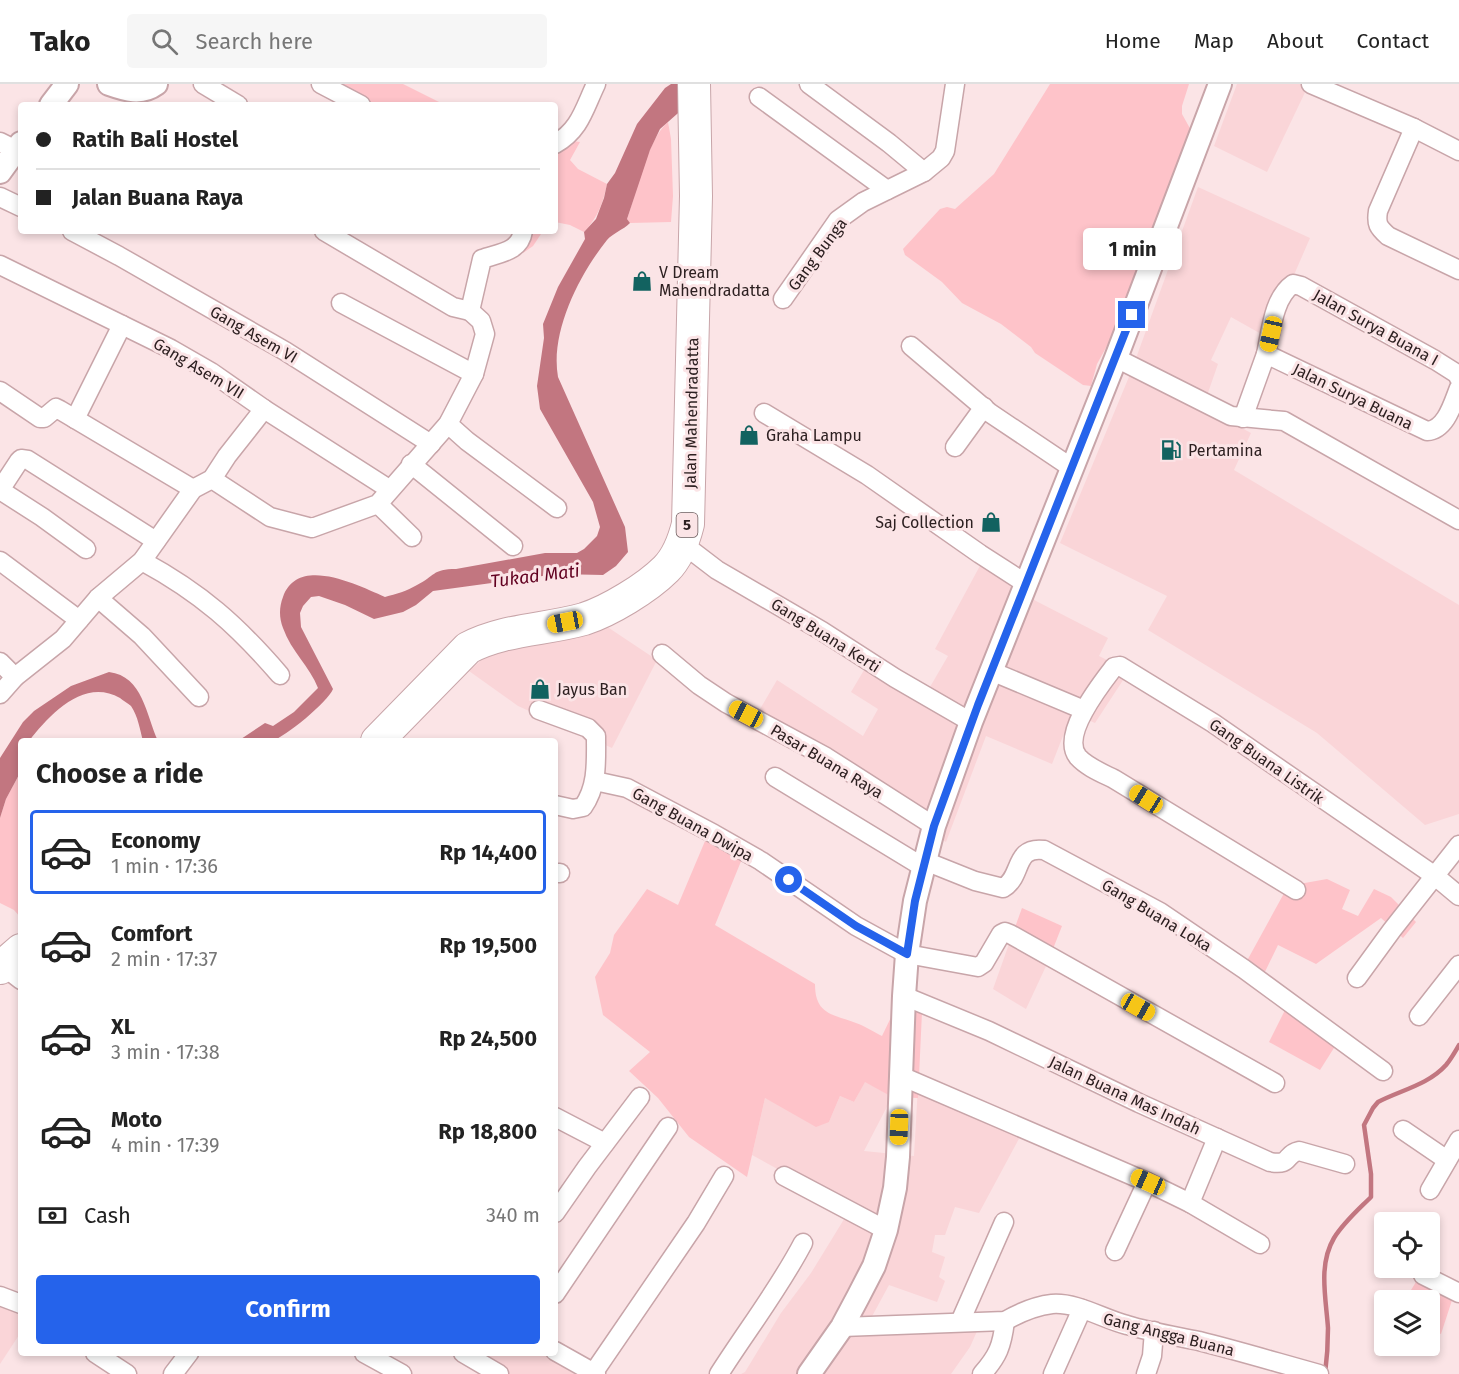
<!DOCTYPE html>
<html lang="en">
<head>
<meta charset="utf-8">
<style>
  :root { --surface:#fff; --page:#f6f6f6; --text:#222; --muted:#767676; --line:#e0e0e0; --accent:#2563eb }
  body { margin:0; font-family:"Fira Sans",sans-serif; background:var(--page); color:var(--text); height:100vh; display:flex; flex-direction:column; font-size:22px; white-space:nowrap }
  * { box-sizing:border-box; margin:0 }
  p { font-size:20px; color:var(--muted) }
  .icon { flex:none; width:33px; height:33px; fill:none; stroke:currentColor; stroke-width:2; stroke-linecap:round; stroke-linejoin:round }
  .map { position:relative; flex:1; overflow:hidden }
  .drawer { position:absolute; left:18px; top:654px; width:540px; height:618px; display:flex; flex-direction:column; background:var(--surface); border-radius:6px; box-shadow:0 3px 9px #0003 }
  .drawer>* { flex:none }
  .top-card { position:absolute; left:18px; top:18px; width:540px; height:132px; border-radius:6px; box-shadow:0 3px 9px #0003; display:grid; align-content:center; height:132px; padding:0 18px; background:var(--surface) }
  .controls { position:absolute; left:1374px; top:1128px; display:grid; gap:12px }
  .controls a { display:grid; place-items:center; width:66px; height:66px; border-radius:6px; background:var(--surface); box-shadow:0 3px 9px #0003; font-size:30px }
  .end { position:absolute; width:27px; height:27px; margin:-14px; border:8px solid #2563eb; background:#fff; box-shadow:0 0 0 3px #fff }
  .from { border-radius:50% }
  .bubble { position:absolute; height:42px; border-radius:6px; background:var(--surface); box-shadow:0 3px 9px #0003; font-size:20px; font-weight:700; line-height:42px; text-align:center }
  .car { position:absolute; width:18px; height:36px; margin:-18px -9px; border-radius:8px; box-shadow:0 0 4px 2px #0007; background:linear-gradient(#f5c518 24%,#345 0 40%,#f5c518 0 76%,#345 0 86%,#f5c518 0) }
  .top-card b { display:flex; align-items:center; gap:21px; height:57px; font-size:22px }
  .top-card b+b { border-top:2px solid var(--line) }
  .top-card i { width:15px; height:15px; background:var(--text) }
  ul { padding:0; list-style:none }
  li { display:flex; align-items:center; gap:18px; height:84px; margin:0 12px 9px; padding:0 6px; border:3px solid transparent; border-radius:6px }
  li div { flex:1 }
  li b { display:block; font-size:22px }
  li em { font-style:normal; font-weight:700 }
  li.active { border-color:var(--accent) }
  li>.icon { width:54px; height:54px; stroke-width:1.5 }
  h2 { padding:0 18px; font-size:27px; line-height:72px }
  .pay { display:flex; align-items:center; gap:15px; height:66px; padding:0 18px; font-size:22px }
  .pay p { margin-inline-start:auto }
  .action { display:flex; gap:12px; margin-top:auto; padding:12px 18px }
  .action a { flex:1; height:69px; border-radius:6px; background:var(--accent); color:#fff; font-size:24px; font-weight:700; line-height:69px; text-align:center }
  header { display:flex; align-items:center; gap:36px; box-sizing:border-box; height:84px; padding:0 30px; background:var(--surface); border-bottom:2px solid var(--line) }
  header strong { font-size:28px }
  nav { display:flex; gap:33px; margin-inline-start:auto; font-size:21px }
  .search { width:420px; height:54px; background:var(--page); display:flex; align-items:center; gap:15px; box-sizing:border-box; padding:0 21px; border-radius:6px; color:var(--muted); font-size:22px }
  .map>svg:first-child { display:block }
</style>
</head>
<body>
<header>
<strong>Tako</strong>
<div class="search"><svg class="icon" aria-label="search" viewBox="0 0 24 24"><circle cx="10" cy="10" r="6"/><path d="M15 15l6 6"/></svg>Search here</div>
<nav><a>Home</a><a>Map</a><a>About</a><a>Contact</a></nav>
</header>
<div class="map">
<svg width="1459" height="1290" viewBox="0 0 1459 1290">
  <rect width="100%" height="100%" fill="#fbe4e6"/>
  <g fill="#fad5d8">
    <polygon points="1237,0 1309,0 1267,88 1214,62"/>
    <polygon points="1198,103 1310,154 1287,207 1263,251 1231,233 1211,276 1218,280 1203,323 1251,349 1234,386 1459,521 1459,730 1425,741 1317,649 1148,546 1167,512 1060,459 1131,288"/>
    <polygon points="982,478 1036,517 1108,554 1099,572 1129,587 1095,639 1072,629 1052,680 986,652 946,758 752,639 777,596 863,652 878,625 851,608 867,581 923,615 948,572 935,565"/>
    <polygon points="606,542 657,576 612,664 518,622 469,587 486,572 509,561"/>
    <polygon points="1009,860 1047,880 1026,925 993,905"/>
    <polygon points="865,997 892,1013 864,1067 914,1072 918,1002 1022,1049 979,1129 955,1123 945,1151 935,1151 932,1168 945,1173 939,1193 945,1197 937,1218 889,1201 863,1249 879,1252 978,1245 970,1263 951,1290 741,1290 745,1288 781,1229 811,1189 846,1132 801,1098 752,1071 765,1014 829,1038 840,1012 854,1018"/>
    <polygon points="0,1220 21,1231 21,1248 0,1280"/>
    <polygon points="459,1269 552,1269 577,1284 574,1290 495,1290"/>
  </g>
  <g fill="#fec3c9">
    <polygon points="331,0 403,0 445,21 372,21"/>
    <polygon points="1050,0 1189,0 1182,22 1182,30 1192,48 1108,260 1097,280 1091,302 1083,301 1035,269 1031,263 1001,240 962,219 942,198 905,171 903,165 940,125 947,123 955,125 994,90"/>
    <path d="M668,38L671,55L673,112L671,138L630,139L627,135C637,108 647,56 668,38Z"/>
    <path d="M573,57L580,58L570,76L578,85L607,100C603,119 598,133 584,148L570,141L555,138V69Z"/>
    <polygon points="517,147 543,147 533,162 523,169 512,166"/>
    <polygon points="21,687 21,834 14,826 0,819 0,734 6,715"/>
    <path d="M708,750L744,770L715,841L815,900C815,931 833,930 856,939C865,942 874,948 882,952L896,923L922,928L918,1014L892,1013L865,998L854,1018L840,1012L829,1038L816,1043L765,1014L747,1093L689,1053L658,1014L629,987L650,968L603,931L595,893L610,869L614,851L647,805L678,821Z"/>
    <polygon points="1327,795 1350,806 1342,825 1358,832 1374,805 1391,813 1416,838 1403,854 1381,834 1316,880 1278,861 1261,896 1243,884 1288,802"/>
    <polygon points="1022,824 1062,842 1047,880 1009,860"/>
    <polygon points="1289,918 1339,956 1320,986 1269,958"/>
    <polygon points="1419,1193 1454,1210 1441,1250 1430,1246 1430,1216 1405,1216"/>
  </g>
  <g fill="#c27680">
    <path d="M671,0H711L660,45L650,66L627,135L630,139C623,146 613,149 607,156C579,191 550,248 558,293L625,443L628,468L616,482L603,491L557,490L433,507L416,521L403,528L374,535L345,521L319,512L311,513L303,522L300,529L301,543L333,605C328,618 285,653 272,657C262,660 248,657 238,657L265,639L273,642L294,628L318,604C310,583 291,567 283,544C279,534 279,523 283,513C298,471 357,501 385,513C396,510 407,507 417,501C435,492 432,485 456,485L545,469H577L584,465L597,452L600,443L593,418L540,325L537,302L544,254L543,240L558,203L585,155L584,148L596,135L604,114L607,100L615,89L637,40L665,4Z"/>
    <path d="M109,588C143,592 146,631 158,657H143C140,646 138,632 131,622C128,619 123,617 120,614C84,593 49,631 29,657H21V687L6,715L0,734V674L23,638L34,627L71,602Z"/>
  </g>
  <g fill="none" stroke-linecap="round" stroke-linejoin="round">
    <path stroke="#c27680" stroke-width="4.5" d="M1325,1290C1327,1275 1328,1259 1328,1244C1326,1214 1318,1181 1334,1154C1344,1138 1358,1126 1371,1113V1090L1364,1041L1373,1024L1378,1018C1401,1006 1428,1001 1446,981C1451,975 1455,968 1459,961"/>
    <g stroke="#c8a5a9" stroke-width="21">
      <g id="minor">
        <polyline points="203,0 238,21"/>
        <polyline points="321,0 361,21"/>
        <polyline points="809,0 889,59 924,88"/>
        <polyline points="1311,0 1414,44 1459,67"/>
        <polyline points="759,13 887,106"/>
        <path d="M1414,44L1378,127C1376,140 1378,143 1388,152L1459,186"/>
        <polyline points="0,58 16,66"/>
        <path d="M555,60C580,46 584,25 596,0"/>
        <polyline points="0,113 21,123"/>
        <polyline points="72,147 119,172 285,267 431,360"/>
        <polyline points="324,147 453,223 470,227"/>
        <polyline points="0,181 171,265 211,288 264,325 389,405"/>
        <polyline points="783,215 838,136 863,118 924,88 941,74 945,67 955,0"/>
        <polyline points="341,219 474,290"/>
        <polyline points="911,262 990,329 1072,384"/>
        <path d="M1266,270C1271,248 1273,214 1293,200L1301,202L1435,276L1457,290L1459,294"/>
        <polyline points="1116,274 1231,332 1284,337 1459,436"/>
        <polyline points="0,307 40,334 44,334 56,324 60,326 193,405"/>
        <polyline points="764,329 867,391 980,470 1025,499"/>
        <path d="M1243,334L1266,270L1427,347C1446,346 1453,319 1459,304"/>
        <polyline points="75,335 122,241"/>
        <polyline points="448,340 467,357 557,424"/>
        <polyline points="955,363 984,323"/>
        <polyline points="411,380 513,462"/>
        <path d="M212,395L270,433L312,444L378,420L448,340L474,290L485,250L481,237L470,227L482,175C499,169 520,168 523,147"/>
        <polyline points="0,406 19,377 21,375 28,376 156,457"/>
        <polyline points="0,406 42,433 86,465"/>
        <polyline points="378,420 412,453"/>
        <polyline points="683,460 717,486 822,547 895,594 971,638"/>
        <polyline points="0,477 79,536"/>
        <path d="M142,477C201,509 237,541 280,591"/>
        <polyline points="98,514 142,552 199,613"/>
        <polyline points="662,570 699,601 726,619 826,673 934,742"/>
        <polyline points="0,578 15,593"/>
        <polyline points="991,587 1084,626"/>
        <polyline points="0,610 15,593 63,555 98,514 142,477 193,405 212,395 227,372 264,325"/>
        <path d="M539,626L588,644L596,652C596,677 598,702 583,723L573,725L555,721"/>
        <polyline points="775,693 923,783"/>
        <polyline points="595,697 627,704 714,750 761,777 856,842 907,870 978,883 984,879 1001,850 1005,848 1010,850 1275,999"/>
        <path d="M925,777L975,797L1003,804C1023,793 1013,762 1044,766L1160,828L1244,885L1383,987"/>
        <polyline points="555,789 560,789"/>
        <path d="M1296,806L1114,695C1102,689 1087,683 1078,673C1060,651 1101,600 1114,583L1120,582L1213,639L1435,792L1459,812"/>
        <polyline points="3,882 21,896"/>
        <polyline points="1357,894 1392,846 1459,761"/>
        <path d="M904,912L989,947L1139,1019L1270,1078C1292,1082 1284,1070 1299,1067L1345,1080"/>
        <polyline points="1419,932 1459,881"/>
        <polyline points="901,992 1147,1098 1190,1119 1260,1160"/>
        <polyline points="555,1033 605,1059"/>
        <polyline points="1403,1046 1447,1076"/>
        <polyline points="784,1092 886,1146"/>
        <polyline points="1430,1106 1459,1056"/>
        <polyline points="1190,1119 1217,1054"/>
        <polyline points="555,1129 587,1083 640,1013"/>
        <polyline points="1115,1167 1147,1098"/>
        <polyline points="1423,1191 1459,1209"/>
        <polyline points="555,1210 668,1043"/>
        <polyline points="0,1212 21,1220"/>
        <polyline points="960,1238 1004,1138"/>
        <path d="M842,1243L1005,1237C1019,1229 1035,1222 1052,1220C1077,1218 1103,1235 1127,1241C1150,1248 1175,1252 1199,1257C1239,1267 1279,1279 1319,1290"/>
        <polyline points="555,1267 596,1290"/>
        <polyline points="95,1269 127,1290"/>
        <polyline points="364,1269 402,1290"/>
        <polyline points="463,1269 499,1290"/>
        <polyline points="594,1288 696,1139 724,1092"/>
        <polyline points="173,1290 189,1269"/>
        <path d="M719,1290C747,1246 779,1205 803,1159"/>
        <path d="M982,1290C998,1272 1002,1262 1005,1237"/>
        <polyline points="1053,1290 1082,1225"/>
        <polyline points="1146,1290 1152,1272 1154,1247"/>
      </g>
    </g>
    <g stroke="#c8a5a9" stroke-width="26">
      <g id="tertiary">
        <path d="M109,0C126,6 141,11 156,0"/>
        <polyline points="51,21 67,0"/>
        <polyline points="0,88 21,59"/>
        <polyline points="809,1290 842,1243 858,1213 874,1182 886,1146 895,1104 898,1073 904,912 907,870 915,817 934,742 971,638 1116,274 1220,0"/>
      </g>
    </g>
    <g stroke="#c8a5a9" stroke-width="34">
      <g id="trunk">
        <path d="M377,657L468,564C504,545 545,546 584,535C609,527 647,504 666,485C678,473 684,456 688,440L696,112L694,0"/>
        <polyline points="0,884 21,866"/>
      </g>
    </g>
    <use href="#minor" stroke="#fff" stroke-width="18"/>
    <use href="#tertiary" stroke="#fff" stroke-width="22"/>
    <use href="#trunk" stroke="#fff" stroke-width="32"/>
  </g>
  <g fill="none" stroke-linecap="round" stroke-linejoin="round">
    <polyline stroke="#2563eb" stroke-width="8" points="789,796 856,842 907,870 915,817 934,742 978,621 1132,231"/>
  </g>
  <defs>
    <g id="shop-bare" transform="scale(1.62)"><path d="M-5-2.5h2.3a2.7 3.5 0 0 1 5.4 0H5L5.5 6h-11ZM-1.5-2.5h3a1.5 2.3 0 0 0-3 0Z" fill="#126260" stroke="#fbe4e6" stroke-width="2.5" paint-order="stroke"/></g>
    <g id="fuel-bare" transform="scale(1.62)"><path d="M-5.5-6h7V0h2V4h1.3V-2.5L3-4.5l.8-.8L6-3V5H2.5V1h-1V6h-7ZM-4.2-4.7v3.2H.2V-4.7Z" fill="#126260" stroke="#fbe4e6" stroke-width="2.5" paint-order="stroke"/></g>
  </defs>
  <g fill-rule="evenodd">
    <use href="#shop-bare" x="642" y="197"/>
    <use href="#shop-bare" x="749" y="351"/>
    <use href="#fuel-bare" x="1171" y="366"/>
    <use href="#shop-bare" x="991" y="438"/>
    <use href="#shop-bare" x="540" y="605"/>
  </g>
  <g text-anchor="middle" stroke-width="6" stroke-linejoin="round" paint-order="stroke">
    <rect fill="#fbe4e6" stroke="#6b5b5c" stroke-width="1.5" x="676.5" y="429" width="21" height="24" rx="4.5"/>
    <g font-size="15" font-weight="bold" fill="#2d2021">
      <text x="687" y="446">5</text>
    </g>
    <g font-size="16" fill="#2d2021" stroke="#fbe4e6">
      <text transform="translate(817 170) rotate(-53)" y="6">Gang Bunga</text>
      <text transform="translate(1376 243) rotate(29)" y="6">Jalan Surya Buana I</text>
      <text transform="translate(254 250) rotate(30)" y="6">Gang Asem VI</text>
      <text transform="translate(199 284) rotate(31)" y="6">Gang Asem VII</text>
      <text transform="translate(1353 312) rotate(26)" y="6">Jalan Surya Buana</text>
      <text transform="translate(691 329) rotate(-89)" y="6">Jalan Mahendradatta</text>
      <text transform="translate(826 551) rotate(32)" y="6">Gang Buana Kerti</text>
      <text transform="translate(827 677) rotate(31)" y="6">Pasar Buana Raya</text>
      <text transform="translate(1267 677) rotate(35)" y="6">Gang Buana Listrik</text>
      <text transform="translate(693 740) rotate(29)" y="6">Gang Buana Dwipa</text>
      <text transform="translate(1157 831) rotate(31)" y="6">Gang Buana Loka</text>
      <text transform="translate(1125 1011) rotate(25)" y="6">Jalan Buana Mas Indah</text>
      <text transform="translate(1169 1250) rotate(14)" y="6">Gang Angga Buana</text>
    </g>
    <g font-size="16" fill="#2d2021" stroke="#fbe4e6" text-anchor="start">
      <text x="659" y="194">V Dream<tspan x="659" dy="18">Mahendradatta</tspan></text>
      <text x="766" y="357">Graha Lampu</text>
      <text x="1188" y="372">Pertamina</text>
      <text x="974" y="444" text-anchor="end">Saj Collection</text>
      <text x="557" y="611">Jayus Ban</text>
    </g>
    <g font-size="18" font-style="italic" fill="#610020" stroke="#fbe4e6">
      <text transform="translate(535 492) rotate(-7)" y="6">Tukad Mati</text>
    </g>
  </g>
</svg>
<div class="controls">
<a><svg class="icon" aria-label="locate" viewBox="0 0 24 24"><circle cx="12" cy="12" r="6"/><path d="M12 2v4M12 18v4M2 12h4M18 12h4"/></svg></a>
<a><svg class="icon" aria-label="layers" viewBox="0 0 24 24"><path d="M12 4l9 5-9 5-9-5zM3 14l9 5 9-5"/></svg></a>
</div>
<i class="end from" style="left:789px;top:796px"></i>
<i class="end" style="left:1132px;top:231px"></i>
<div class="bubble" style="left:1083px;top:144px;width:99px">1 min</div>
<i class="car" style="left:1271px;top:250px;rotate:193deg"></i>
<i class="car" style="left:565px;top:538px;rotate:259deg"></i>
<i class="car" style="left:746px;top:630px;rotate:298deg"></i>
<i class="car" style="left:1146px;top:715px;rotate:302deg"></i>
<i class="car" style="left:1138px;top:923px;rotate:119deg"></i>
<i class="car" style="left:899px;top:1043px;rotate:182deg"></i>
<i class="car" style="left:1148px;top:1098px;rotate:294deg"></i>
<div class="top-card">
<b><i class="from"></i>Ratih Bali Hostel</b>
<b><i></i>Jalan Buana Raya</b>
</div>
<section class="drawer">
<h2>Choose a ride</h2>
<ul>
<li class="active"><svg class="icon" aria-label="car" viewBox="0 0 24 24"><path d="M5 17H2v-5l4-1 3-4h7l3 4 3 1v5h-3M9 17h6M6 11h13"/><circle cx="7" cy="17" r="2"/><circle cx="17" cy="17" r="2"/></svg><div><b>Economy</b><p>1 min · 17:36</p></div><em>Rp 14,400</em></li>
<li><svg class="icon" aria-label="car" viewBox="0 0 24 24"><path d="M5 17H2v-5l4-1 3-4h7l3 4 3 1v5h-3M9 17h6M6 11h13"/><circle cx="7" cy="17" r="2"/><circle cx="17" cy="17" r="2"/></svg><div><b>Comfort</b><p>2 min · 17:37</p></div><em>Rp 19,500</em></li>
<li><svg class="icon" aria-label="car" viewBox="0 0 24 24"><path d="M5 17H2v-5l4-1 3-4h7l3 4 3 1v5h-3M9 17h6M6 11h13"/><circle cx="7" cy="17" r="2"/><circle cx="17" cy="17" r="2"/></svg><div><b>XL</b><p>3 min · 17:38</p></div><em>Rp 24,500</em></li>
<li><svg class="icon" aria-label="car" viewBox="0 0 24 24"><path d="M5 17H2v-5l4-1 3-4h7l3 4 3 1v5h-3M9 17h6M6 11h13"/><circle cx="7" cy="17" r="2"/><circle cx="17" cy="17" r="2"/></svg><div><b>Moto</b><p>4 min · 17:39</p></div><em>Rp 18,800</em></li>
</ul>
<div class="pay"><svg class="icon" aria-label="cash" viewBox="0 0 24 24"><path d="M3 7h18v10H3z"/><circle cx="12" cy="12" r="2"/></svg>Cash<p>340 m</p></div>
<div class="action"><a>Confirm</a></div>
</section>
</div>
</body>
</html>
